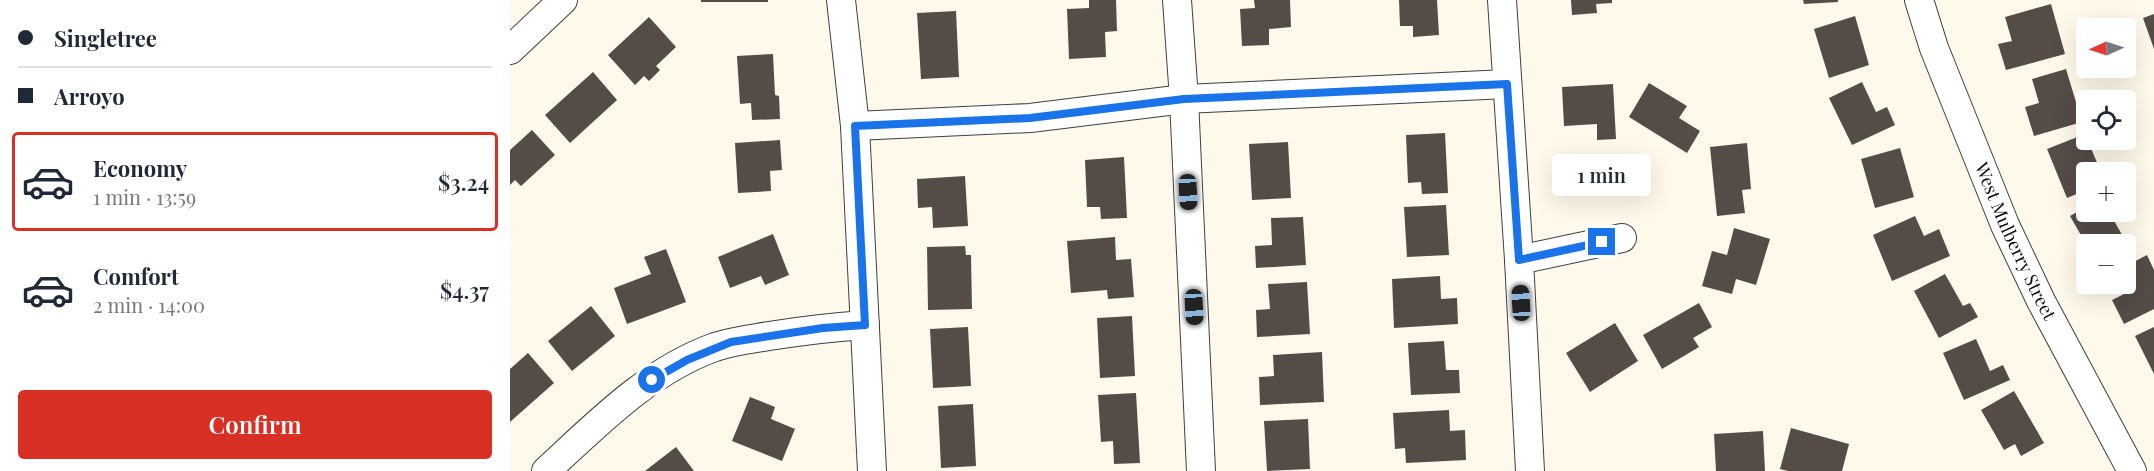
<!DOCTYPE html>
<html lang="en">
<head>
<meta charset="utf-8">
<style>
  :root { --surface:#fff; --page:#f2f2f3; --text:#1f2937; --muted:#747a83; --line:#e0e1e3; --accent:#d93025 }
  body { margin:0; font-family:"Playfair Display",serif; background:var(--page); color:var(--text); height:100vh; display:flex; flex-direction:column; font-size:22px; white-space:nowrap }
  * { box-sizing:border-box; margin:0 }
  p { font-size:20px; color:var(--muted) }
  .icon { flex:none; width:33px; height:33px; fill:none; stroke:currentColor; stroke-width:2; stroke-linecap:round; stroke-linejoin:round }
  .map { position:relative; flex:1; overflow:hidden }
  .panel { display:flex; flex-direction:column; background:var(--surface); width:510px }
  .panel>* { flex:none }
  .banner { display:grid; align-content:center; height:132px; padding:0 18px; background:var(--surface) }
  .needle { width:39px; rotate:267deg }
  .fabs { position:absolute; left:1566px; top:18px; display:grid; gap:12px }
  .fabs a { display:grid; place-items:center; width:60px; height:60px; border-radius:6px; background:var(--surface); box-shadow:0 6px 24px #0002; font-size:30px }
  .end { position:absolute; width:27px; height:27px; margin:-14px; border:8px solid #1a73e8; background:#fff; box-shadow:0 0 0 3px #fff }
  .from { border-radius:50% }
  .bubble { position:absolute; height:42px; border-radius:6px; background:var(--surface); box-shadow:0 6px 24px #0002; font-size:20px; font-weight:600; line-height:42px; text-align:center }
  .car { position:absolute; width:18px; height:36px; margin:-18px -9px; border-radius:8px; box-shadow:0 0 4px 2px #0007; background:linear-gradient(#222 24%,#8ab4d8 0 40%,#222 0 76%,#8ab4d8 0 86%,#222 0) }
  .banner b { display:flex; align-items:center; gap:21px; height:57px; font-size:22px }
  .banner b+b { border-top:2px solid var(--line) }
  .banner i { width:15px; height:15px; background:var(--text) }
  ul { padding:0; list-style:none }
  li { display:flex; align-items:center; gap:18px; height:99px; margin:0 12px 9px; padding:0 6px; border:3px solid transparent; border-radius:6px }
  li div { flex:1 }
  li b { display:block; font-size:22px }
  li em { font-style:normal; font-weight:600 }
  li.active { border-color:var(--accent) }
  li>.icon { width:54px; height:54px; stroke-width:1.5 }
  .action { display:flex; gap:12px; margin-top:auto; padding:12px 18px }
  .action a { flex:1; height:69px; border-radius:6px; background:var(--accent); color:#fff; font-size:24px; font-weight:600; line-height:69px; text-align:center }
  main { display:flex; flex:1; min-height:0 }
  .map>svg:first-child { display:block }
</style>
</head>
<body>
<main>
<section class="panel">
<div class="banner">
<b><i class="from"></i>Singletree</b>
<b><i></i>Arroyo</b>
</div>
<ul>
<li class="active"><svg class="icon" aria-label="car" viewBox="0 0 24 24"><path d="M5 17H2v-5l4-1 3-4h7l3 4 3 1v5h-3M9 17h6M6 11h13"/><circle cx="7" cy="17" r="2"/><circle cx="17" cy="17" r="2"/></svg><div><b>Economy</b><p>1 min · 13:59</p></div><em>$3.24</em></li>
<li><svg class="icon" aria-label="car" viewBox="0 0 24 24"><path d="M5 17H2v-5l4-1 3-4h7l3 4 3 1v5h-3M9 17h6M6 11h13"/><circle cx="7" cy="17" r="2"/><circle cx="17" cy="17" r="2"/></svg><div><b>Comfort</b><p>2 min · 14:00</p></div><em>$4.37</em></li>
</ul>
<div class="action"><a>Confirm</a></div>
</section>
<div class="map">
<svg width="1644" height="471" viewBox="0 0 1644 471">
  <rect width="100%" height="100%" fill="#fff9eb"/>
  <g fill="#554c48">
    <rect x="191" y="0" width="67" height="2"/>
    <polygon points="579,0 606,0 607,31 595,32 596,57 559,59 557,9 579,8"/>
    <polygon points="744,0 780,0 781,27 759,29 759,45 732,46 730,9 745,8"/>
    <polygon points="889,0 927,0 929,35 903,37 903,26 890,26"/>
    <polygon points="1061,0 1102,0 1102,3 1086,4 1087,13 1062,15"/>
    <polygon points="1293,0 1328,0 1328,2 1294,4"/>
    <polygon points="1541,4 1555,54 1496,70 1488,44 1502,41 1495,17"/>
    <polygon points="446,11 449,77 411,79 407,13"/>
    <polygon points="1644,14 1644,49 1633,18"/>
    <polygon points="1345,16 1359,65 1319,78 1304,29"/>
    <polygon points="139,17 166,47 146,66 150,70 139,81 134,76 125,85 98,55"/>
    <polygon points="263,54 265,95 269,96 270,119 242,120 241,103 230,104 227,56"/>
    <polygon points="1556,69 1572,122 1524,136 1515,107 1529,103 1522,79"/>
    <polygon points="83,72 107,100 60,143 35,115"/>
    <polygon points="1352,82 1366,112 1377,107 1385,125 1342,145 1319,98"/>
    <polygon points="1139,83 1177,106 1169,118 1190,131 1177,153 1119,117"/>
    <polygon points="1103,84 1106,139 1087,140 1087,124 1054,126 1052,87"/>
    <polygon points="22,130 45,155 11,186 5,180 0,185 0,150"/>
    <polygon points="935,133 938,193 912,194 911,182 898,183 896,135"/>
    <polygon points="1575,134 1591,172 1576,172 1576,190 1557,198 1537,149"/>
    <polygon points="270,140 272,170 260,171 261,191 228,193 225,143"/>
    <polygon points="778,142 781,198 742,200 739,144"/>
    <polygon points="1237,143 1241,189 1232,190 1235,213 1207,216 1200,147"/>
    <polygon points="1390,148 1404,197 1365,208 1351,159"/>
    <polygon points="614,157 617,218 591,219 590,207 577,207 575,160"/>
    <polygon points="455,176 458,226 423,228 422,207 408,208 407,179"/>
    <polygon points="936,205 939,255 897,257 894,207"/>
    <polygon points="1576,207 1576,212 1599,212 1619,247 1616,250 1616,244 1576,244 1560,216"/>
    <polygon points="1405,216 1414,236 1429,229 1440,256 1382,281 1363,235"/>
    <polygon points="793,217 796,265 746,268 745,246 762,245 761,218"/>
    <polygon points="1224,228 1260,239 1246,285 1226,279 1222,294 1192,286 1202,251 1217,255"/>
    <polygon points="263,234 279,275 255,285 251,276 220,288 208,257"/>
    <polygon points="605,237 606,260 621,259 624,297 598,299 597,290 561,293 557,241"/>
    <polygon points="455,246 456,255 461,255 462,309 418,310 417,247"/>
    <polygon points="156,249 176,302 117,324 104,288 141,274 134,257"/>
    <polygon points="1637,255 1644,270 1644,309 1614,324 1602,300 1616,293 1612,284 1616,284 1616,266"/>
    <polygon points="1435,274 1453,306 1460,303 1468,317 1429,338 1404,291"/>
    <polygon points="930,276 931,299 947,298 948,324 884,328 882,279"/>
    <polygon points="797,282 800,334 747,337 746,310 760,309 758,284"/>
    <polygon points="1189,303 1202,327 1183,338 1189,347 1152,369 1133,335"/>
    <polygon points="81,306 105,336 62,371 38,341"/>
    <polygon points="622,316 625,376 590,378 587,318"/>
    <polygon points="1105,323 1128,361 1080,392 1056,353"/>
    <polygon points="458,327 461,386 423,388 420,329"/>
    <polygon points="1644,327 1644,374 1625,336"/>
    <polygon points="1466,339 1480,371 1493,365 1500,380 1454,400 1433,353"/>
    <polygon points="934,341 936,370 949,370 950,393 901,395 898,343"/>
    <polygon points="812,352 814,402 750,405 749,377 764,376 763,355"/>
    <polygon points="18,353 44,383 0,422 0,369"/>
    <polygon points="1504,391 1534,443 1511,456 1505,444 1494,450 1471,410"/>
    <polygon points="626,393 630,463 604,464 603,441 591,442 588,395"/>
    <polygon points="240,397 265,407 261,419 285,429 272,461 222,441"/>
    <polygon points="463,404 466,466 431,468 428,406"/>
    <polygon points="939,410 940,431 955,430 956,460 896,463 895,448 885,449 883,413"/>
    <polygon points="798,419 800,469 757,471 754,421"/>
    <polygon points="1281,428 1339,444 1332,471 1278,471 1270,469"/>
    <polygon points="1253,431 1255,471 1206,471 1204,434"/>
    <polygon points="166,447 184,471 135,471"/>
  </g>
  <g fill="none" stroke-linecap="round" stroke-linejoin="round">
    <g stroke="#3f3f3f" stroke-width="30">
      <g id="street">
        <polyline points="331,0 345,126 362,471"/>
        <polyline points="667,0 674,99 691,471"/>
        <polyline points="992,0 1009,260 1020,471"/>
        <path id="s1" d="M1409,0L1424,48L1495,225L1531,301L1622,471"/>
        <polyline points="0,50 53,0"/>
        <polyline points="345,126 520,118 674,99 997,84"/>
        <polyline points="1009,260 1112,238"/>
        <path d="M36,471C87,424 138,371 205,347C223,341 241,339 259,336C291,331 323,327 355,325"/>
      </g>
    </g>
    <use href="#street" stroke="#fff" stroke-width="28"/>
  </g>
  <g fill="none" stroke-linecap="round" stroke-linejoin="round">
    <polyline stroke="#1a73e8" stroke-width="8" points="142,380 177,360 221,342 313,328 355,325 345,126 520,118 674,99 997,84 1009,260 1092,242"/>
  </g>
  <g text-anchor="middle" stroke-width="6" stroke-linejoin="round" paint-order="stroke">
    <g font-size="18" fill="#0c0c0c" stroke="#fff">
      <text dy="6" stroke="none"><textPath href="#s1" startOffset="260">West Mulberry Street</textPath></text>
    </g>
  </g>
</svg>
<div class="fabs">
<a><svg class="needle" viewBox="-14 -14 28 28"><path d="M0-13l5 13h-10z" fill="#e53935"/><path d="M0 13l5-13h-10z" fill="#747a83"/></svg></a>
<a><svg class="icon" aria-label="locate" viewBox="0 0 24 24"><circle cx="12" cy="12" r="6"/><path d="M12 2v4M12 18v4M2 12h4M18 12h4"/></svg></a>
<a>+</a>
<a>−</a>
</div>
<i class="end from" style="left:142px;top:380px"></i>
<i class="end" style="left:1092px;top:242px"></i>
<div class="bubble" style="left:1042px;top:154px;width:99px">1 min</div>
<i class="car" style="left:678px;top:192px;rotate:177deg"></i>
<i class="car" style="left:1011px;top:303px;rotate:357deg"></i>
<i class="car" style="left:684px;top:307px;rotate:177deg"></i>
</div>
</main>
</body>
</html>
